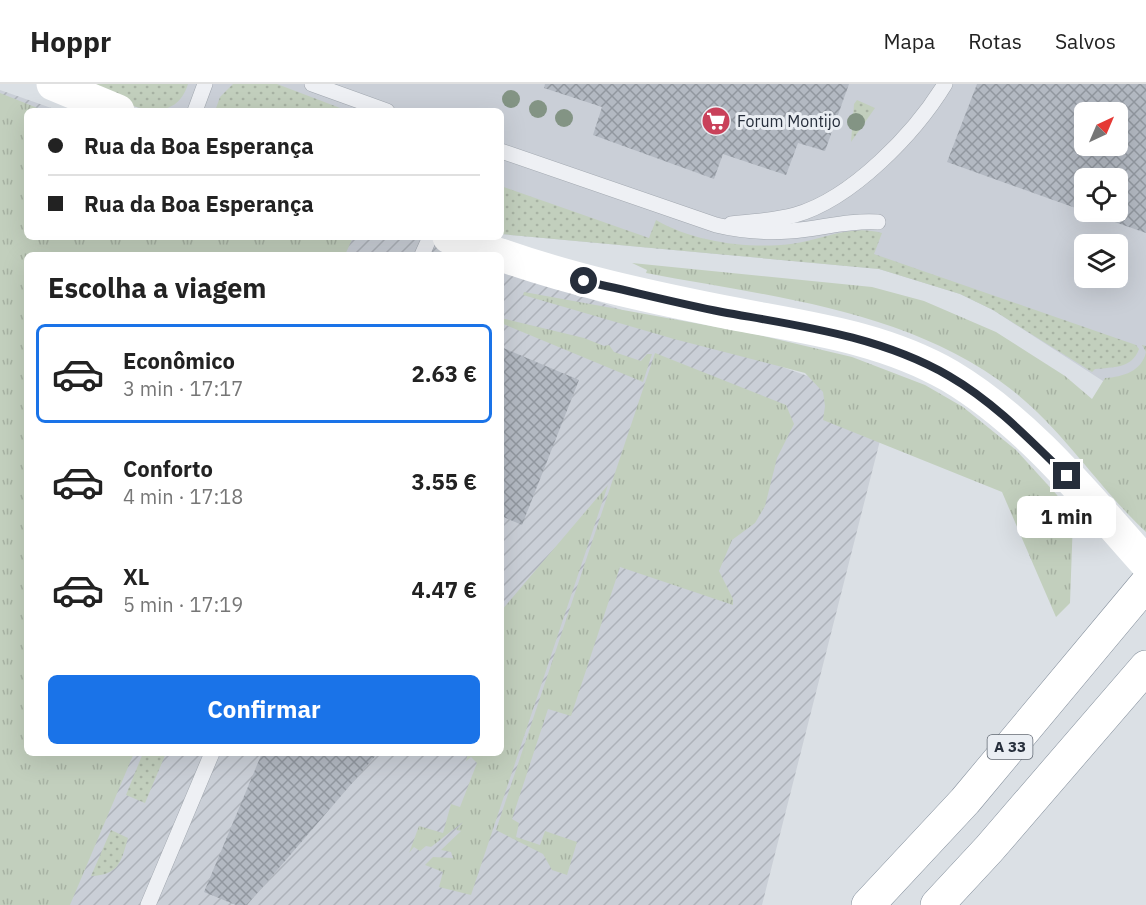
<!DOCTYPE html>
<html lang="pt">
<head>
<meta charset="utf-8">
<style>
  :root { --surface:#fff; --page:#f6f6f6; --text:#222; --muted:#767676; --line:#e0e0e0; --accent:#1a73e8 }
  body { margin:0; font-family:"IBM Plex Sans",sans-serif; background:var(--page); color:var(--text); height:100vh; display:flex; flex-direction:column; font-size:22px; white-space:nowrap }
  * { box-sizing:border-box; margin:0 }
  p { font-size:20px; color:var(--muted) }
  .icon { flex:none; width:33px; height:33px; fill:none; stroke:currentColor; stroke-width:2; stroke-linecap:round; stroke-linejoin:round }
  .map { position:relative; flex:1; overflow:hidden }
  .side { position:absolute; left:24px; top:168px; width:480px; height:504px; display:flex; flex-direction:column; background:var(--surface); border-radius:9px; box-shadow:0 6px 24px #0002 }
  .side>* { flex:none }
  .guide { position:absolute; left:24px; top:24px; width:480px; height:132px; border-radius:9px; box-shadow:0 6px 24px #0002; display:grid; align-content:center; height:132px; padding:0 24px; background:var(--surface) }
  .needle { width:39px; rotate:44deg }
  .buttons { position:absolute; left:1074px; top:18px; display:grid; gap:12px }
  .buttons a { display:grid; place-items:center; width:54px; height:54px; border-radius:9px; background:var(--surface); box-shadow:0 6px 24px #0002; font-size:30px }
  .end { position:absolute; width:27px; height:27px; margin:-14px; border:8px solid #262e3b; background:#fff; box-shadow:0 0 0 3px #fff }
  .from { border-radius:50% }
  .bubble { position:absolute; height:42px; border-radius:9px; background:var(--surface); box-shadow:0 6px 24px #0002; font-size:20px; font-weight:800; line-height:42px; text-align:center }
  .guide b { display:flex; align-items:center; gap:21px; height:57px; font-size:22px }
  .guide b+b { border-top:2px solid var(--line) }
  .guide i { width:15px; height:15px; background:var(--text) }
  ul { padding:0; list-style:none }
  li { display:flex; align-items:center; gap:18px; height:99px; margin:0 12px 9px; padding:0 12px; border:3px solid transparent; border-radius:9px }
  li div { flex:1 }
  li b { display:block; font-size:22px }
  li em { font-style:normal; font-weight:800 }
  li.current { border-color:var(--accent) }
  li>.icon { width:54px; height:54px; stroke-width:1.5 }
  h2 { padding:0 24px; font-size:27px; line-height:72px }
  .primary-button { display:flex; gap:12px; margin-top:auto; padding:12px 24px }
  .primary-button a { flex:1; height:69px; border-radius:9px; background:var(--accent); color:#fff; font-size:24px; font-weight:800; line-height:69px; text-align:center }
  header { display:flex; align-items:center; gap:36px; box-sizing:border-box; height:84px; padding:0 30px; background:var(--surface); border-bottom:2px solid var(--line) }
  header strong { font-size:28px }
  nav { display:flex; gap:33px; margin-inline-start:auto; font-size:21px }
  .map>svg:first-child { display:block }
</style>
</head>
<body>
<header>
<strong>Hoppr</strong>
<nav><a>Mapa</a><a>Rotas</a><a>Salvos</a></nav>
</header>
<div class="map">
<svg width="1146" height="821" viewBox="0 0 1146 821">
  <defs>
    <pattern id="industrial-furrows" width="10" height="10" patternUnits="userSpaceOnUse" patternTransform="scale(1.5)"><rect width="10" height="10" fill="#cacfd7"/><path d="M-1 1l2-2M0 10L10 0M9 11l2-2" fill="none" stroke="#adb2b9"/></pattern>
    <pattern id="grass-tufts" width="24" height="20" patternUnits="userSpaceOnUse" patternTransform="scale(1.5)"><rect width="24" height="20" fill="#c2cfbd"/><path d="M3 7l-1-3M5 7V3M7 7l1-3M15 17l-1-3M17 17v-4M19 17l1-3" fill="none" stroke="#a7b2a3"/></pattern>
    <pattern id="park-dots" width="8" height="8" patternUnits="userSpaceOnUse" patternTransform="scale(1.5)"><rect width="8" height="8" fill="#c2cfbd"/><path d="M2 2h.1M6 6h.1" fill="none" stroke="#a7b2a3" stroke-width="1.8" stroke-linecap="round"/></pattern>
    <pattern id="building-cross-hatch" width="8" height="8" patternUnits="userSpaceOnUse" patternTransform="scale(1.5)"><rect width="8" height="8" fill="#b3b9c2"/><path d="M0 0l8 8M0 8l8-8" fill="none" stroke="#91979f"/></pattern>
  </defs>
  <rect width="100%" height="100%" fill="#dbe0e5"/>
  <path fill="#cacfd7" fill-rule="evenodd" d="M82,0H1146V321L1137,319L993,226L960,210L879,185L501,150V27H146ZM1084,28H1118V62H1084ZM1084,94H1118V128H1084ZM1084,160H1118V194H1084Z"/>
  <polygon fill="url(#industrial-furrows)" points="0,6 60,27 27,27 27,153 415,153 466,171 27,171 27,669 501,669 501,183 889,321 762,821 0,821"/>
  <g fill="url(#grass-tufts)">
    <polygon points="0,9 45,27 27,27 27,153 353,153 345,171 27,171 27,669 134,669 70,821 0,821"/>
    <path d="M632,179L872,203L924,217L996,248L1065,292L1092,315L1105,294C1123,293 1142,287 1146,268L1142,261L1146,262V448C1099,404 1063,346 1012,306C908,225 771,213 646,189L647,186Z"/>
    <polygon points="524,208 755,250 852,273 925,301 963,323 1016,366 1057,411 1073,435 1070,519 1056,533 1002,408 823,336 825,322 823,308 805,289 674,255 523,211"/>
    <polygon points="501,234 584,254 604,262 609,261 614,268 641,277 647,270 652,270 643,298 501,239"/>
    <polygon points="655,269 786,321 794,340 777,374 765,422 755,439 732,456 719,487 733,515 733,521 620,483 571,632 548,625 512,735 519,739 516,753 540,761 545,747 577,758 567,791 552,786 543,770 496,746"/>
    <polygon points="608,401 471,811 439,803 443,788 425,781 433,773 453,774 451,768 441,766 461,747 456,746 463,738 431,763 426,762 420,767 414,763 409,769 419,742 443,749 451,720 460,723 477,679 471,673 466,677 468,669 501,669 501,527"/>
  </g>
  <g fill="url(#park-dots)">
    <path d="M82,0H188C172,51 113,13 82,0Z"/>
    <polygon points="233,0 277,0 348,27 215,27 220,13"/>
    <polygon points="857,16 875,24 851,58 854,20"/>
    <path d="M501,102L649,154L656,136C694,158 747,165 791,160C823,156 849,140 882,149L874,170L1136,261L1139,265C1132,285 1113,283 1095,285L1092,288L993,226L960,210L879,185L501,150Z"/>
    <polygon points="143,669 166,669 145,719 126,711"/>
    <path d="M111,746L128,754C121,778 119,791 91,792Z"/>
  </g>
  <g fill="url(#building-cross-hatch)" fill-rule="evenodd">
    <polygon points="545,0 849,0 825,67 798,59 786,91 723,70 714,95 593,51 602,23 544,4"/>
    <path d="M977,0H1146V149L1086,128H1118V94H1084V127L947,78ZM1084,28H1118V62H1084Z"/>
    <polygon points="501,263 579,296 522,441 501,432"/>
    <polygon points="262,669 378,669 247,821 236,821 204,808"/>
  </g>
  <g fill="none" stroke-linecap="round" stroke-linejoin="round">
    <g stroke="#a1a7af" stroke-width="16">
      <g id="lane">
        <polyline points="312,0 387,27"/>
        <polyline points="195,27 205,0"/>
        <path d="M501,67L716,141C741,147 764,149 790,147C820,145 847,136 878,138"/>
        <path d="M731,140C752,137 774,137 795,131C852,115 915,49 945,0"/>
        <polyline points="422,171 430,153"/>
        <polyline points="148,821 212,669"/>
      </g>
    </g>
    <g stroke="#838e9b" stroke-width="34">
      <g id="highway">
        <polyline points="868,821 965,717 1146,500"/>
        <polyline points="937,821 989,765 1146,583"/>
      </g>
    </g>
    <use href="#lane" stroke="#eef0f4" stroke-width="15"/>
    <g stroke="#fff" stroke-width="33">
      <polyline points="53,0 118,27"/>
      <polyline points="449,153 500,171"/>
      <path d="M501,171C572,196 646,212 720,227C799,243 879,251 950,292C1027,338 1087,413 1146,479"/>
    </g>
    <use href="#highway" stroke="#fff" stroke-width="33"/>
  </g>
  <g fill="#839484">
    <circle cx="511" cy="15" r="9"/>
    <circle cx="538" cy="25" r="9"/>
    <circle cx="564" cy="34" r="9"/>
    <circle cx="856" cy="38" r="9"/>
  </g>
  <g fill="none" stroke-linecap="round" stroke-linejoin="round">
    <path stroke="#262e3b" stroke-width="8" d="M584,197C630,207 676,219 722,228C800,242 880,252 949,292C994,318 1030,356 1067,392"/>
  </g>
  <defs>
    <g id="supermarket-disc" transform="scale(1.5)"><circle r="9.5" fill="#c9415a" stroke="#eaeef3"/><path d="M-6-5.5h2.5l.6 2H6L4.5 2H-2.5L-4.4-4H-6ZM-1.5 3.2a1.3 1.3 0 1 0 .1 0ZM3 3.2a1.3 1.3 0 1 0 .1 0Z" fill="#fff"/></g>
  </defs>
  <g fill-rule="evenodd">
    <use href="#supermarket-disc" x="716" y="37"/>
  </g>
  <g text-anchor="middle" stroke-width="6" stroke-linejoin="round" paint-order="stroke">
    <rect fill="#eaeef3" stroke="#616872" stroke-width="1.5" x="987.5" y="651" width="45" height="24" rx="4.5"/>
    <g font-size="15" font-weight="bold" fill="#262e3b">
      <text x="1010" y="668">A 33</text>
    </g>
    <g font-size="16" fill="#262e3b" stroke="#eaeef3" text-anchor="start">
      <text x="737" y="43">Forum Montijo</text>
    </g>
  </g>
</svg>
<div class="buttons">
<a><svg class="needle" viewBox="-14 -14 28 28"><path d="M0-13l5 13h-10z" fill="#e53935"/><path d="M0 13l5-13h-10z" fill="#767676"/></svg></a>
<a><svg class="icon" aria-label="locate" viewBox="0 0 24 24"><circle cx="12" cy="12" r="6"/><path d="M12 2v4M12 18v4M2 12h4M18 12h4"/></svg></a>
<a><svg class="icon" aria-label="layers" viewBox="0 0 24 24"><path d="M12 4l9 5-9 5-9-5zM3 14l9 5 9-5"/></svg></a>
</div>
<i class="end from" style="left:584px;top:197px"></i>
<i class="end" style="left:1067px;top:392px"></i>
<div class="bubble" style="left:1017px;top:412px;width:99px">1 min</div>
<div class="guide">
<b><i class="from"></i>Rua da Boa Esperança</b>
<b><i></i>Rua da Boa Esperança</b>
</div>
<section class="side">
<h2>Escolha a viagem</h2>
<ul>
<li class="current"><svg class="icon" aria-label="car" viewBox="0 0 24 24"><path d="M5 17H2v-5l4-1 3-4h7l3 4 3 1v5h-3M9 17h6M6 11h13"/><circle cx="7" cy="17" r="2"/><circle cx="17" cy="17" r="2"/></svg><div><b>Econômico</b><p>3 min · 17:17</p></div><em>2.63 €</em></li>
<li><svg class="icon" aria-label="car" viewBox="0 0 24 24"><path d="M5 17H2v-5l4-1 3-4h7l3 4 3 1v5h-3M9 17h6M6 11h13"/><circle cx="7" cy="17" r="2"/><circle cx="17" cy="17" r="2"/></svg><div><b>Conforto</b><p>4 min · 17:18</p></div><em>3.55 €</em></li>
<li><svg class="icon" aria-label="car" viewBox="0 0 24 24"><path d="M5 17H2v-5l4-1 3-4h7l3 4 3 1v5h-3M9 17h6M6 11h13"/><circle cx="7" cy="17" r="2"/><circle cx="17" cy="17" r="2"/></svg><div><b>XL</b><p>5 min · 17:19</p></div><em>4.47 €</em></li>
</ul>
<div class="primary-button"><a>Confirmar</a></div>
</section>
</div>
</body>
</html>
